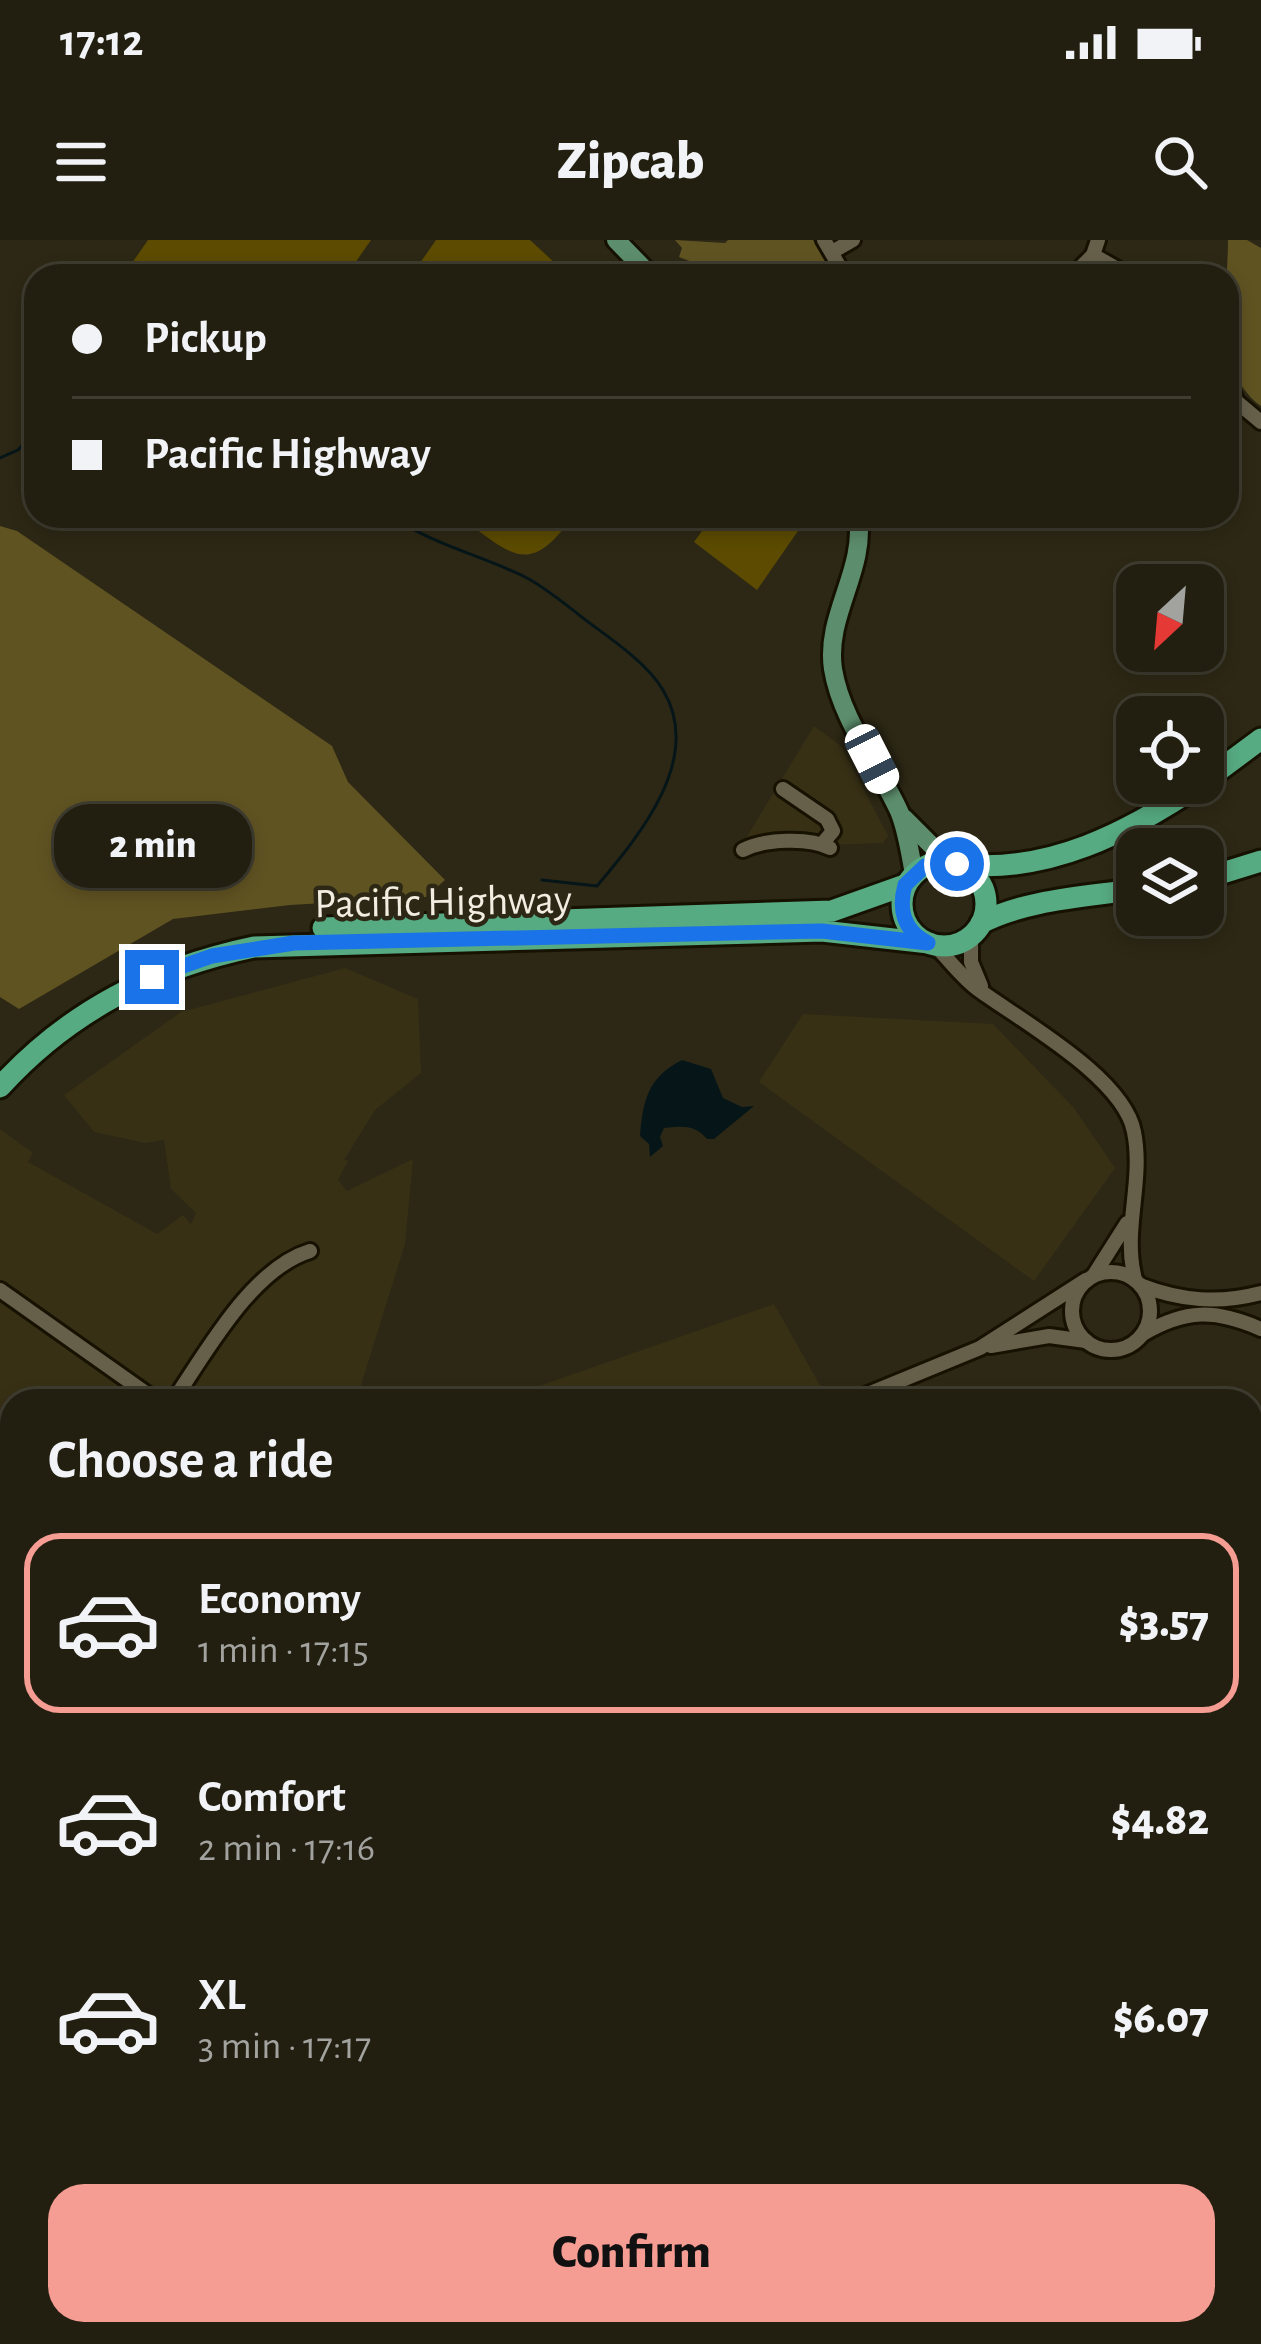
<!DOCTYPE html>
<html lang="en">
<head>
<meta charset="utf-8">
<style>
  :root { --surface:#221e10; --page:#2e2b1e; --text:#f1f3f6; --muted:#a2a29f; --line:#3f3c30; --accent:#f59c93 }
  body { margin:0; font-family:"Alegreya Sans",sans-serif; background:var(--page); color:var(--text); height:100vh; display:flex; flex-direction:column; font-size:45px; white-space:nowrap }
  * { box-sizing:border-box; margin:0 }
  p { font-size:39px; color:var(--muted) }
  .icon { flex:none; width:66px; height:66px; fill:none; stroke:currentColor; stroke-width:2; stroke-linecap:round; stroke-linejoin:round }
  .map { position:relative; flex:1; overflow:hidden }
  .panel { position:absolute; left:0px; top:1149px; width:1263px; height:957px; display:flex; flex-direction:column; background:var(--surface); border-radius:36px 36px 0 0; box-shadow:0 6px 18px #0003,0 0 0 3px var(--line) }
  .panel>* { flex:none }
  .top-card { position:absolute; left:24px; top:24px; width:1215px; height:264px; border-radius:36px; box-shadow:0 6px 18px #0003,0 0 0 3px var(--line); display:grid; align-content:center; height:264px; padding:0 48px; background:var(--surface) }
  .needle { width:78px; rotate:206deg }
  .tools { position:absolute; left:1116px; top:324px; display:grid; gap:24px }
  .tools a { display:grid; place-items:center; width:108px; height:108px; border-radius:24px; background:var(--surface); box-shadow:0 6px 18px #0003,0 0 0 3px var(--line); font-size:60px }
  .end { position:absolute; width:54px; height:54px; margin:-27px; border:15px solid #1a73e8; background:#fff; box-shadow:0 0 0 6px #fff }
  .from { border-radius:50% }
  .bubble { position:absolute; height:84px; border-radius:36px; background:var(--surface); box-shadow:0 6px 18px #0003,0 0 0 3px var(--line); font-size:39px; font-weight:800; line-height:84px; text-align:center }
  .car { position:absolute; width:36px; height:72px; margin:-36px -18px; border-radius:15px; box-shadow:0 0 9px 3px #0007; background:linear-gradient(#fff 24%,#345 0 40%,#fff 0 76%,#345 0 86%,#fff 0) }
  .top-card b { display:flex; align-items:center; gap:42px; height:114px; font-size:45px }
  .top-card b+b { border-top:3px solid var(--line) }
  .top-card i { width:30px; height:30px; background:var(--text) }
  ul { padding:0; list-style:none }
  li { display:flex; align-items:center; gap:36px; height:180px; margin:0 24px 18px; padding:0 24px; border:6px solid transparent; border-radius:36px }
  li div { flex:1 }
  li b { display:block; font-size:45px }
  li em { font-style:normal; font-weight:800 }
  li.selected { border-color:var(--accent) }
  li>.icon { width:108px; height:108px; stroke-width:1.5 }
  h2 { padding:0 48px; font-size:54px; line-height:144px }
  .action { display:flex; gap:24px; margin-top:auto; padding:24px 48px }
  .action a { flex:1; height:138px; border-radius:36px; background:var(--accent); color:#111; font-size:48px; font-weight:800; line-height:138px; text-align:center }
  .status { display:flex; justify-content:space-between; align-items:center; height:84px; padding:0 60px; background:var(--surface); direction:ltr }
  .status svg { height:33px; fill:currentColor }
  header { display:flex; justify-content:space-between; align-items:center; height:156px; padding:0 48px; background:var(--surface); font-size:54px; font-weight:800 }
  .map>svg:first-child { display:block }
</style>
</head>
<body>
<div class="status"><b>17:12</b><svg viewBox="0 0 49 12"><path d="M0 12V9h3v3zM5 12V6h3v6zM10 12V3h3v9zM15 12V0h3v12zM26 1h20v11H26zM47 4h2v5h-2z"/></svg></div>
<header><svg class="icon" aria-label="menu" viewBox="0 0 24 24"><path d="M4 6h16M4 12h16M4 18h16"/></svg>Zipcab<svg class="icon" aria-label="search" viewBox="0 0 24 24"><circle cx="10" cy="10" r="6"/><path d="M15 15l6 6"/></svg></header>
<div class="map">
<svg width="1261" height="2104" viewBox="0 0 1261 2104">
  <rect width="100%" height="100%" fill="#2d2815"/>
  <g fill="#373015">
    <polygon points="814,486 841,506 888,596 883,603 740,608"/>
    <polygon points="345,728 418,759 421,833 375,870 344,920 348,921 338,940 347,951 413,919 405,1004 356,1161 12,1161 12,1339 0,1307 0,889 33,913 28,922 157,994 183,975 191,984 196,973 171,949 164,900 145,903 94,892 64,855 181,772"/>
    <polygon points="803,774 993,784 1074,868 1115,928 1034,1041 759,842"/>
    <polygon points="774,1064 829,1161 494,1161 542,1145"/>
  </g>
  <g fill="#5c4b00">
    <polygon points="148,0 371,0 346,36 123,36"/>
    <polygon points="436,0 530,0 569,36 411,36"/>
    <path d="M458,276H573C528,340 511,313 458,276Z"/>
    <polygon points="713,276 796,276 798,291 757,350 694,302"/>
  </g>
  <g fill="#605322">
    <polygon points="675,0 725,3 728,0 813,0 834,36 719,36 715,31 679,17 682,8"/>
    <path d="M1228,0H1247L1261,8V166C1212,131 1228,52 1228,0Z"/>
    <polygon points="0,286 17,291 332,506 348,542 445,640 426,657 290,665 173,679 19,769 0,757"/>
    <polygon points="1259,1339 1261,1796 1251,1813 1251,1375"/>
  </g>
  <path fill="#061618" d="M682,820L711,829L723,858L742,867L754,866L714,899H707C695,884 681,886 664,888L660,897L663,906L650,917L649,904L640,896C643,860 648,837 682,820Z"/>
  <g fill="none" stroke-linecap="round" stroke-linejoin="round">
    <g stroke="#061618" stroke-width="3">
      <polyline points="0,218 18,210 36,190"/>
      <path d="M392,276C434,306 482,315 527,338C551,351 573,371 595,387C617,403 649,426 663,450C704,518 640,595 597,646L542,640"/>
      <polyline points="0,2017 12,2026"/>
      <polyline points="229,2094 232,2104"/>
    </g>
    <g stroke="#161101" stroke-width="20">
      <g id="minor">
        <polyline points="824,0 845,36"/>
        <polyline points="832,12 853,0"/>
        <polyline points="1093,15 1130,36"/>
        <polyline points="1072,36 1093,15 1098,0"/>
        <polyline points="1227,141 1237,162 1261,182"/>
        <polyline points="783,549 827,579 833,591 822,604"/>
        <path d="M743,610C764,599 809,597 830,608"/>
        <polyline points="971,696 971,722 981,746"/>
        <path d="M933,704C949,719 962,738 979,750C1023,782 1124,838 1134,892C1144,942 1122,990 1135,1039"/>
        <circle cx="1111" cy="1071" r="39"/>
        <polyline points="1094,1035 1127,983"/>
        <path d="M1140,1045C1181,1061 1219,1064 1261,1053"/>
        <polyline points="0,1050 157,1161"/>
        <path d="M1143,1094C1186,1069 1215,1069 1261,1089"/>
        <polyline points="991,1106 1049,1096 1086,1101"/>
        <path d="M173,1161C206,1113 251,1029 310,1011"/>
        <polyline points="851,1161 980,1108 1086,1040"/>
      </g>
    </g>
    <g stroke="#161101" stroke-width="24">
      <g id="major">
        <polyline points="616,0 651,36"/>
        <path d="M858,276C866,331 825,375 833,429C841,479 878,525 899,571C907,590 910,613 914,634"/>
        <polyline points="904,578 948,622"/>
      </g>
    </g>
    <g stroke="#161101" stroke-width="27">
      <g id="highway">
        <polyline points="1203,542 1261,499"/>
        <circle cx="944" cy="664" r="42"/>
        <path d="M957,624C1048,635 1129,592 1202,543"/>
        <polyline points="1203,639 1261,621"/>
        <path d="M981,683C1028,659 1086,657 1137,649"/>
        <polyline points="323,688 832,671 905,645"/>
        <path d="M0,847C69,771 154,728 254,707L822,691L929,703"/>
      </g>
    </g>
    <use href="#minor" stroke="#66604b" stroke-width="14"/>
    <use href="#major" stroke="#5c8d6c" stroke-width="18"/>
    <use href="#highway" stroke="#56ab82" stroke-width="21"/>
  </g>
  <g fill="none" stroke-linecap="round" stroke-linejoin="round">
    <path stroke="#1a73e8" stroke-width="15" d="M152,737L212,716L294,703L822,691L928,703C904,691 898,670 905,645L925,626L957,624"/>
  </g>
  <g text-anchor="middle" stroke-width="9" stroke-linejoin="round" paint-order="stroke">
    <g font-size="42" fill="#f1ede1" stroke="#2d2815">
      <text transform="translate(443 660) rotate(-1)" y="15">Pacific Highway</text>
    </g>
  </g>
</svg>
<div class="tools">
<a><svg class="needle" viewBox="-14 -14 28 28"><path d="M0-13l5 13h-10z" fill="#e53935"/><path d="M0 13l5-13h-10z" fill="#a2a29f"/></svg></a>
<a><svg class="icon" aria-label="locate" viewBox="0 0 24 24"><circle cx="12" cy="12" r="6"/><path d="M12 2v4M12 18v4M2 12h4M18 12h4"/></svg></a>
<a><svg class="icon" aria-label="layers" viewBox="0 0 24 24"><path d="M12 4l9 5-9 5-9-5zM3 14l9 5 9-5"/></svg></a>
</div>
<i class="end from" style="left:957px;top:624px"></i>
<i class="end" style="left:152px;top:737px"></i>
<div class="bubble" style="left:54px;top:564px;width:198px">2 min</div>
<i class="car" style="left:872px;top:519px;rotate:153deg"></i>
<div class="top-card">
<b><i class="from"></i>Pickup</b>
<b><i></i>Pacific Highway</b>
</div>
<section class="panel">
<h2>Choose a ride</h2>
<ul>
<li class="selected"><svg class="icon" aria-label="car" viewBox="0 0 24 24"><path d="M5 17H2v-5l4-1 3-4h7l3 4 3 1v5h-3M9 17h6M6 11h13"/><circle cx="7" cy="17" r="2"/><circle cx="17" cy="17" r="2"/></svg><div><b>Economy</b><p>1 min · 17:15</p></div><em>$3.57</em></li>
<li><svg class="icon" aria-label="car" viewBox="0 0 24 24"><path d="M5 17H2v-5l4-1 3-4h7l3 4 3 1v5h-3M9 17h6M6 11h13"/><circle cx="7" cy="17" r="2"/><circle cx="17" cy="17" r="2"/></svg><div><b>Comfort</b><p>2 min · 17:16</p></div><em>$4.82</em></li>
<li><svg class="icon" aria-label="car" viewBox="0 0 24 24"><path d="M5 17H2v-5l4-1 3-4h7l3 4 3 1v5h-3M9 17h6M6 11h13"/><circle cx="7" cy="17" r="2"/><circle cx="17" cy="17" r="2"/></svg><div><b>XL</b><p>3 min · 17:17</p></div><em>$6.07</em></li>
</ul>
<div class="action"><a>Confirm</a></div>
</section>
</div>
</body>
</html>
